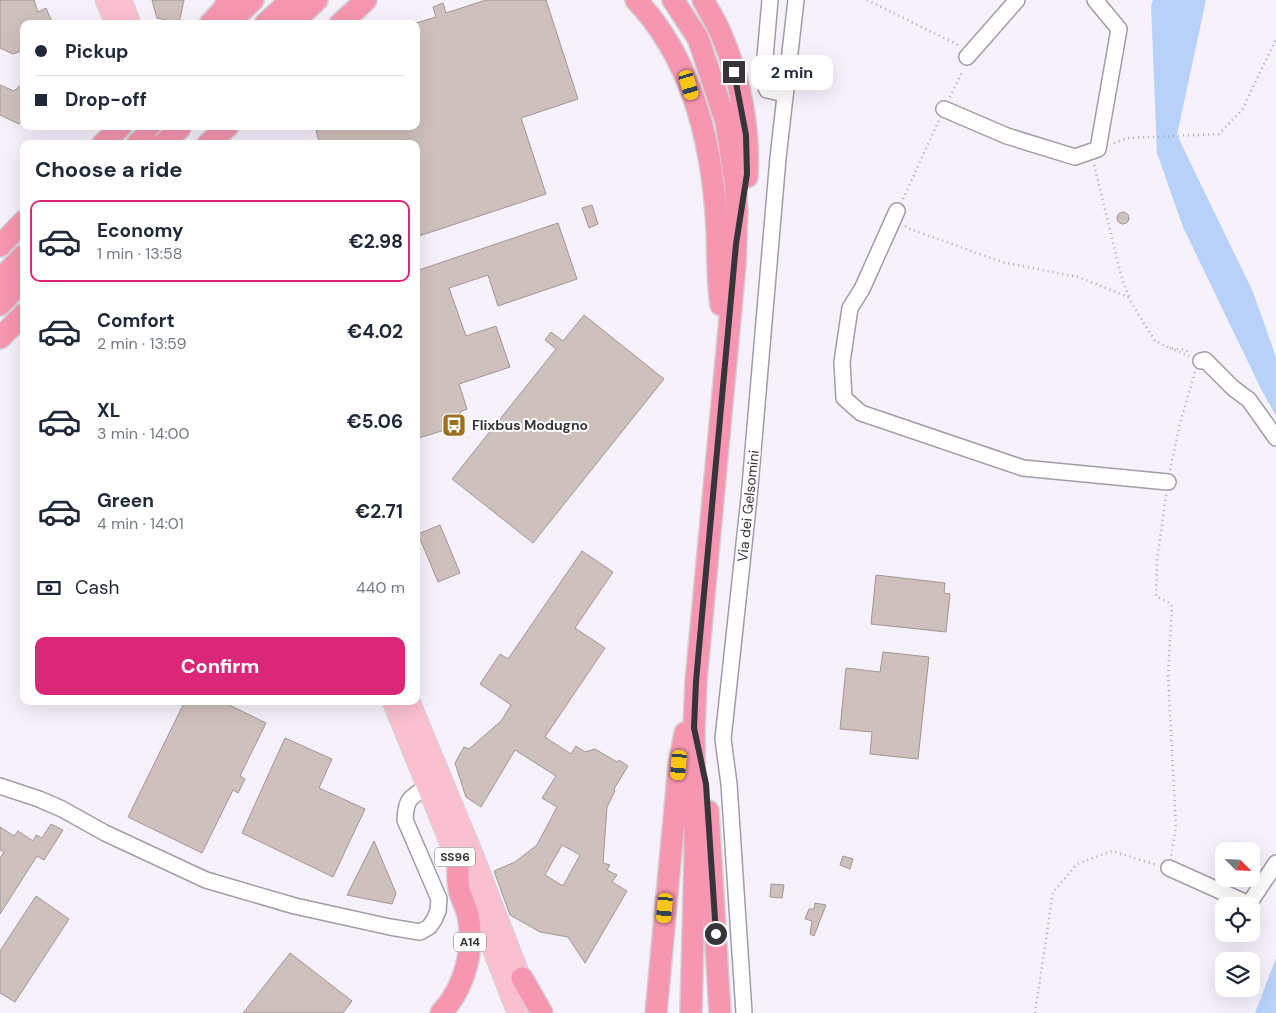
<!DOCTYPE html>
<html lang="en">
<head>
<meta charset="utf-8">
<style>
  :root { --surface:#fff; --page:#f6f6f7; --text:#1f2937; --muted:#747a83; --line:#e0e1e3; --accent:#db2777 }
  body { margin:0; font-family:"DM Sans",sans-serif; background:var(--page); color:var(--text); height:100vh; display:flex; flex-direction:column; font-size:19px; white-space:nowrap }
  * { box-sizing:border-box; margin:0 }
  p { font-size:16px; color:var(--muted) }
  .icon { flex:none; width:28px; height:28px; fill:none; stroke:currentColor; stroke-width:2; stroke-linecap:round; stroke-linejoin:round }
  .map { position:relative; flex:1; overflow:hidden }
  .side { position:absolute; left:20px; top:140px; width:400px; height:565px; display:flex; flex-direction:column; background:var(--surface); border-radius:10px; box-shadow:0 5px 20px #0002 }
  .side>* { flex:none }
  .hud { position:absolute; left:20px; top:20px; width:400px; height:110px; border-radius:10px; box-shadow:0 5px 20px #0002; display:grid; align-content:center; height:110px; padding:0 15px; background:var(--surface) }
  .needle { width:32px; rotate:114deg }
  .tools { position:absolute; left:1215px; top:842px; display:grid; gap:10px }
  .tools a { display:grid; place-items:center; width:45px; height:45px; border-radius:10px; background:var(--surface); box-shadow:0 5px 20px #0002; font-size:25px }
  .end { position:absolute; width:22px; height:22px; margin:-11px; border:6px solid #373539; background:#fff; box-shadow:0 0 0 2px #fff }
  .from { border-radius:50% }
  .bubble { position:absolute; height:35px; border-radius:10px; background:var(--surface); box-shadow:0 5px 20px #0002; font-size:16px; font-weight:700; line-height:35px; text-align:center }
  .car { position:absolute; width:15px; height:30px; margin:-15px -8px; border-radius:6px; box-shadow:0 0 4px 1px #0007; background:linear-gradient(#f5c518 24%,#345 0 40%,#f5c518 0 76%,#345 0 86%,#f5c518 0) }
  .hud b { display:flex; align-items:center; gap:18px; height:48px; font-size:19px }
  .hud b+b { border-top:1px solid var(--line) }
  .hud i { width:12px; height:12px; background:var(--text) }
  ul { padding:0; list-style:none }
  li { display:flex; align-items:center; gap:15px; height:82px; margin:0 10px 8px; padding:0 5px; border:2px solid transparent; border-radius:10px }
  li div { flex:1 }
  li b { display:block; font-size:19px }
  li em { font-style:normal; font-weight:700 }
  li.active { border-color:var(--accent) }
  li>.icon { width:45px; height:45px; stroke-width:1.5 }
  h2 { padding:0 15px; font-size:22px; line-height:60px }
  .pay { display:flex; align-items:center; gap:12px; height:55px; padding:0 15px; font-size:19px }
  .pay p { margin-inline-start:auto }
  .action { display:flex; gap:10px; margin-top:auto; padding:10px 15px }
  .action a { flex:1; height:58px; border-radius:10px; background:var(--accent); color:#fff; font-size:20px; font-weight:700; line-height:58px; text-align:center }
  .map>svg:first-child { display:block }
</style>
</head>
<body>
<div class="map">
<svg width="1276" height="1013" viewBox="0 0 1276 1013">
  <rect width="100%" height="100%" fill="#f7f1fc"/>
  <g fill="#b8d1f9">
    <polygon points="1153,0 1206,0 1177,135 1253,292 1276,357 1276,416 1262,391 1183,227 1157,153 1151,6"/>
    <polygon points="1276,958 1276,1013 1255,1013"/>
  </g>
  <g fill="#cec0bd" stroke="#a29592" fill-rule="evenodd">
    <polygon points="0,0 34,0 38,12 46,8 53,24 24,24 24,50 13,54 0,48"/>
    <polygon points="152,0 184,0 179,23 157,18"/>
    <polygon points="486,0 546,0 578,99 521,118 546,194 416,237 416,144 320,144 316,131 330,126 416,126 416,23 436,17 433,7 443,3 446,13"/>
    <polygon points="24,82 24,119 19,124 0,115 0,85 14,91"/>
    <polygon points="592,205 598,224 589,228 582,208"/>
    <circle cx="1123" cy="218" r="6"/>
    <polygon points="558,223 577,279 498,306 488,275 449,288 466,336 496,326 510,367 459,384 467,409 460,412 464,424 416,439 416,271"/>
    <polygon points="584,315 664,379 533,543 452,479 556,349 545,340 551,332 563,341"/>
    <polygon points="440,525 460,573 438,582 418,534"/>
    <path d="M582,551L613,572L575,628L605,648L545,737L571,754L576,746L585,752L595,749L617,762L619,760L628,766L614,789L615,791L607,807L603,863L610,865L607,870L617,875L612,882L627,891L585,963L568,937L540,932L510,915L494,871L515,862L537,845L557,807L542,798L556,776L515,750L481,807L466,797L455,763L464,747L469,749L501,721L511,705L480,684L500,654L508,659ZM562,845L580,855L563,886L545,875Z"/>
    <polygon points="876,575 945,583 944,593 950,594 946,632 871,624"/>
    <polygon points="883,652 929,657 918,759 870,754 872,732 840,729 846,668 880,672"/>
    <polygon points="185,701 221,701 266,723 240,776 245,779 238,793 233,790 202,853 128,817"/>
    <polygon points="285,738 332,759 319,788 365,809 333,877 242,833"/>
    <polygon points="51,824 63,830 44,860 37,856 0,914 0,858 4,852 0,850 0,827 14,836 18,831 33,841 36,835 42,838"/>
    <polygon points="374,841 396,893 392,904 347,895"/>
    <polygon points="843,856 853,859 850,869 840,865"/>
    <polygon points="771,884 784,885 782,898 770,897"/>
    <polygon points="36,896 69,919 15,1002 0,993 0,951"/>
    <polygon points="815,903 826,905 814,936 810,934 812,921 805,919 809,909 814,909"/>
    <polygon points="290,953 352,1001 343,1013 243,1013"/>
  </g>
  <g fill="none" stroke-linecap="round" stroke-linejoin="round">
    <g stroke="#a19ca6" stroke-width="18">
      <g id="minor">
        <polyline points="770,0 763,80 767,90 785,94"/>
        <polyline points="967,57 1017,0"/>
        <polyline points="944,109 1007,136 1075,157 1098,149 1119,29 1095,0"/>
        <polyline points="897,211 862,289 850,308 842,362 844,398 861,413 1023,468 1168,482"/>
        <polyline points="1201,361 1205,360 1233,388 1249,400 1276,438"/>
        <path d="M0,786L39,799L62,809L105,833L206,880L295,906L390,927L420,932L429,927L434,920L438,911L439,899L405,820C406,798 410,798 427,787"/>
        <polyline points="1169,868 1249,904 1276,863"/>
        <polyline points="744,1013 729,784 723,739 749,498 778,158 796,0"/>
      </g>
    </g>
    <g stroke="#d3d3d3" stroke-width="21">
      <g id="major">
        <polyline points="105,0 115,24"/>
        <polyline points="122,0 131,24"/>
        <polyline points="392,701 488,938 517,1013"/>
        <polyline points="410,701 474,856 527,993"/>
      </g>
    </g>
    <g stroke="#d3d3d3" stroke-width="24">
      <g id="highway">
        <path d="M636,0C693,60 713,148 717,229C718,254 717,280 721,305"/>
        <polyline points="673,0 698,38 726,122 735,182 737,211 735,265 696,681 694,728 695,855 691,1013"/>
        <path d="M703,0C709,11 716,22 721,34C740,77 750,130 747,177"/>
        <polyline points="210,24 222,11 229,0"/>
        <polyline points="228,24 253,0"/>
        <polyline points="265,24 291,0"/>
        <polyline points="291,24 317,0"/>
        <polyline points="340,24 366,0"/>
        <polyline points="103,144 121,126"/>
        <polyline points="137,144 156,126"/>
        <polyline points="208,144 228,126"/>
        <polyline points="0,246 24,221"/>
        <polyline points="0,279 24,255"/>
        <polyline points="0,305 24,279"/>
        <polyline points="0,338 24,314"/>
        <polyline points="708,811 720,1013"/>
        <polyline points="522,978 542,1013"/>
        <path d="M441,1013C465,988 475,948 468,915C466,907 462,900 460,893C457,884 458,874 458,865"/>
        <polyline points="656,1013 679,765 685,733"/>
      </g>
    </g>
    <g stroke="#aaa5ae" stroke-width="2.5" stroke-dasharray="1 4" stroke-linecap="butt">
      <polyline points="867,0 960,46"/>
      <polyline points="950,97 963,70"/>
      <polyline points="1114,143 1128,138 1219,134 1242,110 1276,39"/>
      <polyline points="1094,165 1122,279 1129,297"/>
      <polyline points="903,199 939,120"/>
      <polyline points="905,226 910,229 1002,262 1078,277 1128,297 1155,341 1170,348 1185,350 1190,353"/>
      <polyline points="1170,348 1189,356"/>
      <polyline points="1170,470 1180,423 1195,372"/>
      <polyline points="1166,495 1157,561 1156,596 1171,604 1172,608 1168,674 1176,827 1171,856"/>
      <polyline points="1035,1013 1053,892 1077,864 1112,851 1157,865"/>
    </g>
    <use href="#minor" stroke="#fff" stroke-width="15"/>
    <use href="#major" stroke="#fac0d0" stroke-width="19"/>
    <use href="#highway" stroke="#f796b1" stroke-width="21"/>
    <g stroke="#d3d3d3" stroke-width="24" stroke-linecap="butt">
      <polyline id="highway-bridge" points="163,144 182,126"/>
    </g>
    <use href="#highway-bridge" stroke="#f796b1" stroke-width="21"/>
  </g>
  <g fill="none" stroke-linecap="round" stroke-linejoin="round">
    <polyline stroke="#373539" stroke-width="6" points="716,934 706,784 694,728 696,681 736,244 747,174 746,135 734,72"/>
  </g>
  <defs>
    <g id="bus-square" transform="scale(1.25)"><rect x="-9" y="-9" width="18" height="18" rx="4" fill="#9d7020" stroke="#fff"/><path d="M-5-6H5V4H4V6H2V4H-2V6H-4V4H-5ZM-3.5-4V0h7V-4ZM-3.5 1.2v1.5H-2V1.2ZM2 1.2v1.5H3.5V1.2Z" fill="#fff"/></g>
  </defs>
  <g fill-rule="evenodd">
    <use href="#bus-square" x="454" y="425"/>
  </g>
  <g text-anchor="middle" stroke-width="4" stroke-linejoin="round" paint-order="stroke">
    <g fill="#fff" stroke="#737274" stroke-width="1">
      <rect x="435" y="847.5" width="40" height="19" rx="4"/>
      <rect x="454" y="932.5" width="32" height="19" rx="4"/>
    </g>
    <g font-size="12" font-weight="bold" fill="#373539">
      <text x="455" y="861">SS96</text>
      <text x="470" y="946">A14</text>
    </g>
    <g font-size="14" font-weight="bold" fill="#373539" stroke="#fff" text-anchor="start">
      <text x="472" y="430">Flixbus Modugno</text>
    </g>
    <g font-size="14" fill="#373539" stroke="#fff">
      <text transform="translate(748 506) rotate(-84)" y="5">Via dei Gelsomini</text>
    </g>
  </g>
</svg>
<div class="tools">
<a><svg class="needle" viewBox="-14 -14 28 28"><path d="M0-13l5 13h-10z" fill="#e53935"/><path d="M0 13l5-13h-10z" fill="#747a83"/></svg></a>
<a><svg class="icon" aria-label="locate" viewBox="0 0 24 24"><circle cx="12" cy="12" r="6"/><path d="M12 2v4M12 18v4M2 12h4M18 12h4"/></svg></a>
<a><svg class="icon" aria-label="layers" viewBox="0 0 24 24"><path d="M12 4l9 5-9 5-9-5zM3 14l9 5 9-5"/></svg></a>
</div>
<i class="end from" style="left:716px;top:934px"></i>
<i class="end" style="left:734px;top:72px"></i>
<div class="bubble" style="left:751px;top:55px;width:82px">2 min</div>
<i class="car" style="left:689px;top:85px;rotate:163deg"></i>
<i class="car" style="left:679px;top:765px;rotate:185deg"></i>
<i class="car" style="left:665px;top:908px;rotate:185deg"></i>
<div class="hud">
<b><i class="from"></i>Pickup</b>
<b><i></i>Drop-off</b>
</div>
<section class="side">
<h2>Choose a ride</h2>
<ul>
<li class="active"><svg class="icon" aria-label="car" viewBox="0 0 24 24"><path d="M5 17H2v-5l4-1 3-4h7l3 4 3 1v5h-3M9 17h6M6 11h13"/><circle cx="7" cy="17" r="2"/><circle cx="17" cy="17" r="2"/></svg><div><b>Economy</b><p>1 min · 13:58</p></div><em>€2.98</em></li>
<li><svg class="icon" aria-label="car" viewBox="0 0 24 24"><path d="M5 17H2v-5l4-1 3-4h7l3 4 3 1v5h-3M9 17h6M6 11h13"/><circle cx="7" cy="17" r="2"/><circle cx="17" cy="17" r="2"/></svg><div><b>Comfort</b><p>2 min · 13:59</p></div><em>€4.02</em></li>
<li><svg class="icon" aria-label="car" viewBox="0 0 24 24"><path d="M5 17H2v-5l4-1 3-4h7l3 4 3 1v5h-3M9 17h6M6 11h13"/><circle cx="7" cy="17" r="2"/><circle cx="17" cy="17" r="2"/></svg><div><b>XL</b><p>3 min · 14:00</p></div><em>€5.06</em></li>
<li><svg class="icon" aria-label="car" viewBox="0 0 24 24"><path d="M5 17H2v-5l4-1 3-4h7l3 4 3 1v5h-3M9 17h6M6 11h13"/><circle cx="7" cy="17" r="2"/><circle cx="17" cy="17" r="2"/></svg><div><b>Green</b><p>4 min · 14:01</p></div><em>€2.71</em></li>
</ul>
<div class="pay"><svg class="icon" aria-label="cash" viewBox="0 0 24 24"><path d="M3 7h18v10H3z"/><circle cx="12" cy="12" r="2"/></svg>Cash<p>440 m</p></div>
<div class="action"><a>Confirm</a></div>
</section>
</div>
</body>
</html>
